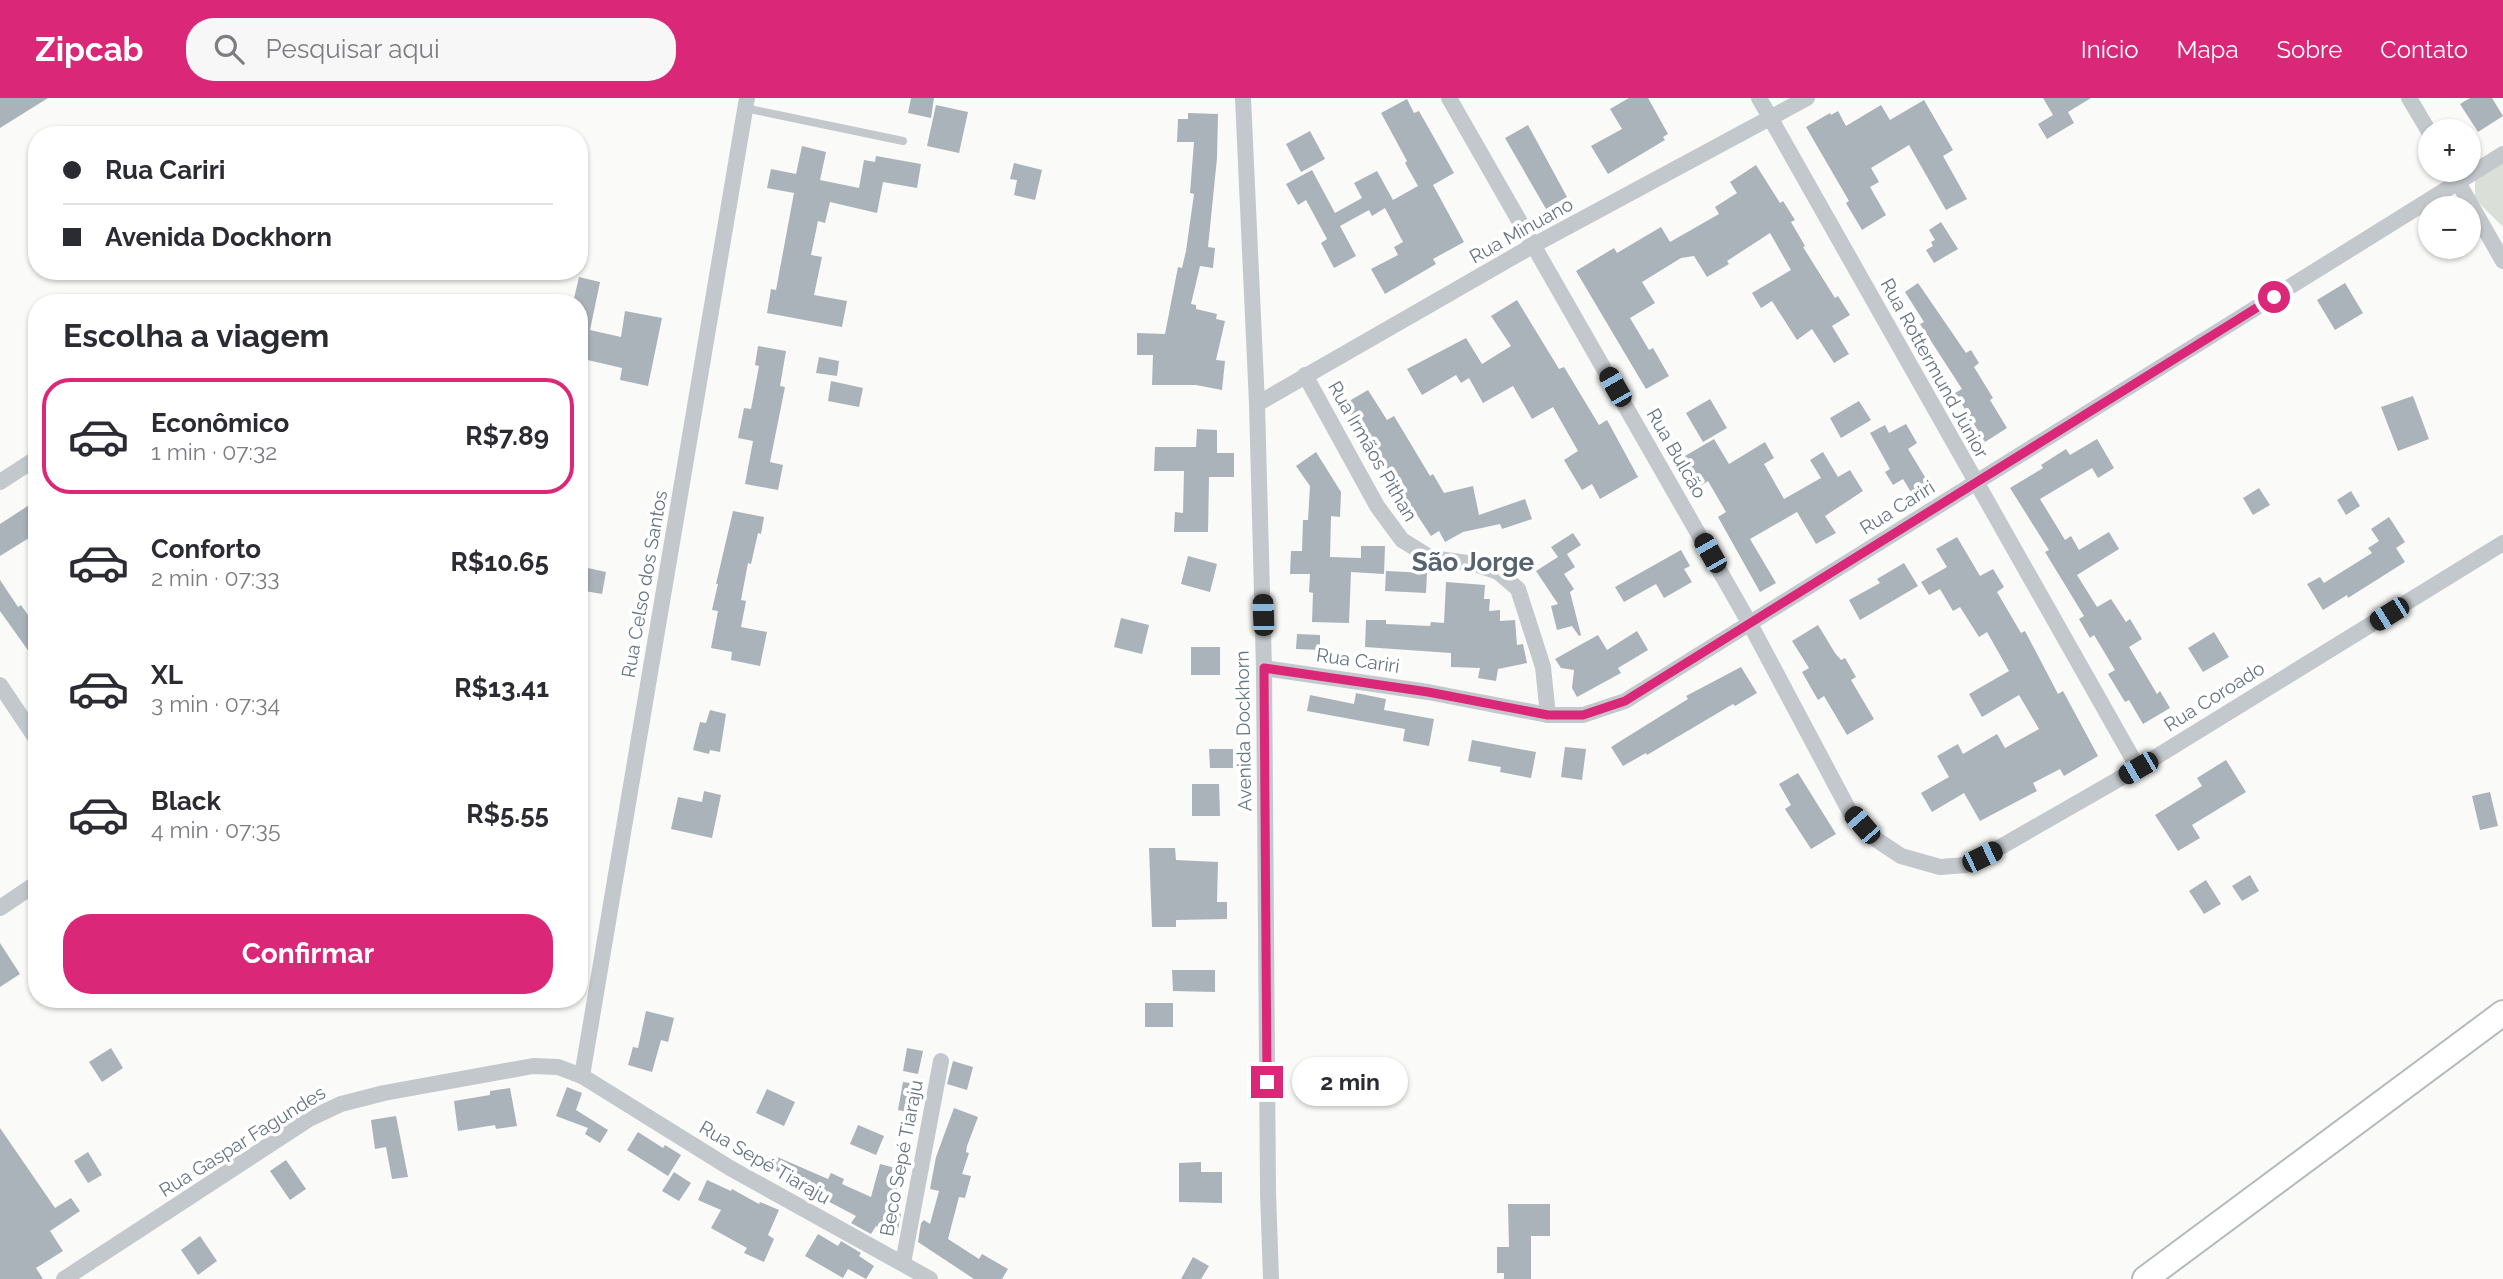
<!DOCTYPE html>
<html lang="pt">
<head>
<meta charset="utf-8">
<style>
  :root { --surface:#fff; --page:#f7f7f7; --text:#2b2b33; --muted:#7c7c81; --line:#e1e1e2; --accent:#db2777 }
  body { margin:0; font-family:Raleway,sans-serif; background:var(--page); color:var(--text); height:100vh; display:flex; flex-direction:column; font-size:26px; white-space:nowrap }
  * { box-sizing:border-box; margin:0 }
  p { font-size:23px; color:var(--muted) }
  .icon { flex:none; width:38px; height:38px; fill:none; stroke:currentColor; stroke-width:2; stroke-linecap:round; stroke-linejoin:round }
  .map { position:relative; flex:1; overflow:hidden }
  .sheet { position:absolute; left:28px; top:196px; width:560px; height:714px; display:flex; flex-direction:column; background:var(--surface); border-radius:28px; box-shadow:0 2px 5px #0004 }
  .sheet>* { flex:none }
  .hud { position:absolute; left:28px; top:28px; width:560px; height:154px; border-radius:28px; box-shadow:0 2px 5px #0004; display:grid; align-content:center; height:154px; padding:0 35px; background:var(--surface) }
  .buttons { position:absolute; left:2418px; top:21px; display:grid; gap:14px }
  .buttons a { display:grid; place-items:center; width:63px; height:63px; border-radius:50%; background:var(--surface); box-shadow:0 2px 5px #0004; font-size:35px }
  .end { position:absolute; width:32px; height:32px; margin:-16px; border:9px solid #db2777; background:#fff; box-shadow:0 0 0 4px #fff }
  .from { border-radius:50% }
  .bubble { position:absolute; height:49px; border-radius:24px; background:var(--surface); box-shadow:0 2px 5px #0004; font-size:23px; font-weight:700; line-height:49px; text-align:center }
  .car { position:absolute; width:21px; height:42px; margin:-21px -10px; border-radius:9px; box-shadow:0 0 5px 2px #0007; background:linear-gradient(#222 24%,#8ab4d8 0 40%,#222 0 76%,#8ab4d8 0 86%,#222 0) }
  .hud b { display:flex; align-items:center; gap:24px; height:66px; font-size:26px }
  .hud b+b { border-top:2px solid var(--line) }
  .hud i { width:18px; height:18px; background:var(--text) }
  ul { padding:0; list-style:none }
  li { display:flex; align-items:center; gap:21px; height:116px; margin:0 14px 10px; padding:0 21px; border:4px solid transparent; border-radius:28px }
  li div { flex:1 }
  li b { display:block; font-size:26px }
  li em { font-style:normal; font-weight:700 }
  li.selected { border-color:var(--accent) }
  li>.icon { width:63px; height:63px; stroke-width:1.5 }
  h2 { padding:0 35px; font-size:32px; line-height:84px }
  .action { display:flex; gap:14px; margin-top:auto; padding:14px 35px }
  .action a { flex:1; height:80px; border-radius:28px; background:var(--accent); color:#fff; font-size:28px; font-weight:700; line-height:80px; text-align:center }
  header { display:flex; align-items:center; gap:42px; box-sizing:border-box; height:98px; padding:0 35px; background:var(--accent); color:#fff }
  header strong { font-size:33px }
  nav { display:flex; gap:38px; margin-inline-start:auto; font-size:24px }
  .search { width:490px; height:63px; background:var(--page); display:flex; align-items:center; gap:18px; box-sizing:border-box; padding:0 24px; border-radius:28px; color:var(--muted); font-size:26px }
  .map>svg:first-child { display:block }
</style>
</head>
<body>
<header>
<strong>Zipcab</strong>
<div class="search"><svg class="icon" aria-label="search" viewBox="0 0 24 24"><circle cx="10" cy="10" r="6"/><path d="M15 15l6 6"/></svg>Pesquisar aqui</div>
<nav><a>Início</a><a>Mapa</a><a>Sobre</a><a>Contato</a></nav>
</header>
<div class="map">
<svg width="2503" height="1181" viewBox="0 0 2503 1181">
  <rect width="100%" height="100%" fill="#fafaf8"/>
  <polygon fill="#dadfd7" points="2503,63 2503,129 2475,101 2475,82"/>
  <g fill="#aab3b9">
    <polygon points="0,0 48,0 0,30"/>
    <polygon points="911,0 934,0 931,20 908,15"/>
    <polygon points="1629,0 1648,0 1668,36 1663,39 1665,42 1608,76 1591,48 1622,31 1610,11"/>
    <polygon points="2043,0 2091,0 2068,14 2074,25 2047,41 2038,26 2053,17"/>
    <polygon points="2470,0 2492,0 2503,18 2478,34 2460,6"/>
    <polygon points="1407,1 1414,15 1419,13 1454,75 1433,87 1464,144 1433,161 1436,166 1385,196 1371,171 1398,157 1394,149 1403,144 1385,110 1372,118 1369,112 1340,128 1356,158 1334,170 1321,145 1327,141 1306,102 1298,107 1286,86 1312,72 1335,115 1362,100 1354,85 1377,73 1393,102 1418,88 1405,65 1407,63 1381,15"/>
    <polygon points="1924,2 1953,52 1943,58 1967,101 1946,112 1909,47 1871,70 1879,84 1870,89 1886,117 1862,132 1846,105 1849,103 1806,29 1830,15 1831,17 1838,13 1846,28 1881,7 1890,22"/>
    <polygon points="936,7 968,14 959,55 927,48"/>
    <polygon points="1188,15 1218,16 1217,60 1208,149 1215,150 1213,170 1200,168 1191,206 1196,207 1196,211 1217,216 1216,221 1225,223 1216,262 1225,263 1222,292 1196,287 1152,287 1153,257 1137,257 1137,235 1165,236 1178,169 1182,170 1186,153 1194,96 1190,95 1194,44 1177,44 1178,21 1188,21"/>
    <polygon points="1528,27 1567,99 1546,111 1505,40"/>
    <polygon points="1310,33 1325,61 1301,74 1286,46"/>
    <polygon points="802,48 826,54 820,82 859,90 864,62 875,64 876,58 921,66 917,90 883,84 877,115 830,104 825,125 818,123 811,157 822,159 814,197 847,203 842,229 767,215 771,191 776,192 794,95 767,90 771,71 796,76"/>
    <polygon points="1014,65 1042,72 1035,102 1014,97 1017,82 1010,81"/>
    <polygon points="1756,67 1780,105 1783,103 1795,122 1791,124 1805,148 1803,149 1835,200 1838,198 1850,217 1832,228 1849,256 1834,265 1812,231 1797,242 1772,203 1761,210 1752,195 1791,172 1770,135 1727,163 1729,166 1707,179 1694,158 1681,160 1642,184 1655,205 1630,220 1649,252 1653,250 1669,278 1646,291 1576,173 1614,150 1617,155 1661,129 1670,144 1719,116 1715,109 1737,95 1730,84"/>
    <polygon points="1941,124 1958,151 1934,165 1926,152 1933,148 1931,144 1935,142 1929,132"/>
    <polygon points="579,179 600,184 590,232 621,239 625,213 662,220 648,288 620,282 622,270 579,260 579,205 573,205"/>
    <polygon points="1918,185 1966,255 1971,252 1979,265 1974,269 1993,300 1990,302 2007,330 1985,344 1955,295 1962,291 1920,226 1924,224 1905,194"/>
    <polygon points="2345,185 2363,215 2335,232 2317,202"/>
    <polygon points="1517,202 1559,271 1564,269 1599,327 1607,322 1638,379 1600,401 1592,386 1582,392 1564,362 1578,353 1553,309 1532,321 1513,288 1483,305 1469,280 1461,285 1456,277 1422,297 1407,271 1466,240 1482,266 1511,248 1491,218"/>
    <polygon points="758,248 786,253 780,288 785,289 770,364 783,367 778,392 745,386 753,343 738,340 744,310 751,311 759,268 755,267"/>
    <polygon points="819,259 839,263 837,278 816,275"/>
    <polygon points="831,283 863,290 859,309 828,303"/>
    <polygon points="1368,292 1387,322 1394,318 1430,378 1433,376 1444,395 1473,388 1479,417 1525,401 1532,421 1502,431 1500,426 1463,434 1445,444 1439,433 1431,438 1344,306"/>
    <polygon points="2413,298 2429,341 2398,353 2381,309"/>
    <polygon points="1710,301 1727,330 1703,344 1686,315"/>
    <polygon points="1859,303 1871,322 1841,340 1830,320"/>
    <polygon points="1906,326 1917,345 1908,351 1928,384 1911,394 1903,381 1893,387 1885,374 1890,371 1870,335 1885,327 1889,335"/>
    <polygon points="1197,331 1217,332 1217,355 1234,355 1234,379 1209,379 1208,434 1174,434 1175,414 1183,415 1184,373 1154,373 1155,349 1196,349"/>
    <polygon points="1714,341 1729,366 1765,344 1774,360 1764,366 1784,401 1821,380 1810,362 1823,354 1838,379 1850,372 1863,393 1825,418 1836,435 1816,446 1797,414 1750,441 1776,485 1760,494 1718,419 1726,414 1708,383 1696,391 1678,362"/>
    <polygon points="2097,341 2114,370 2098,380 2092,370 2040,401 2065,442 2071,438 2079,452 2109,434 2119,451 2077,477 2097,509 2111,501 2126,524 2130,521 2142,541 2129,549 2157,596 2160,593 2170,610 2143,626 2129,602 2125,604 2108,576 2115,572 2094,537 2090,540 2079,521 2084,518 2045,454 2049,452 2010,390 2043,370 2041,367 2066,351 2070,357"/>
    <polygon points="1316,354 1341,394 1340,419 1331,418 1330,459 1361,460 1361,448 1385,448 1384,476 1351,474 1349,525 1312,524 1313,495 1309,494 1310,476 1290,476 1291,453 1302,453 1303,422 1308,422 1310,388 1296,368"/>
    <polygon points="2259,390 2270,407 2253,417 2243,400"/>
    <polygon points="2351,393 2360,408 2346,417 2337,402"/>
    <polygon points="37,402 37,435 0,458 0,426"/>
    <polygon points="733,413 764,419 761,436 758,435 751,466 748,465 741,502 746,503 741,529 767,534 760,568 731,562 732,554 711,550 718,513 712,512 718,486 716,486"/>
    <polygon points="2389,419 2405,444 2396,450 2405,464 2348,500 2347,497 2323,512 2307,486 2320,479 2324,485 2372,455 2368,450 2379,443 2371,431"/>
    <polygon points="1573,435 1581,447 1567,456 1575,469 1564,476 1574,491 1570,494 1581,537 1579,538 1572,528 1557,532 1551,508 1558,506 1536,473 1558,459 1551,449"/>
    <polygon points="1957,439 1980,478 1993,471 2004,489 1997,494 2021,535 2025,533 2058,596 2063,593 2098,658 2064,678 2060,671 2033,685 2037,693 1980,723 1964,695 1932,714 1921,695 1949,679 1937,658 1958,646 1963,656 1997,636 2005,650 2039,631 2019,597 1982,619 1969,596 2009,573 1987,534 1979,539 1960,509 1953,513 1940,491 1929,497 1921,484 1947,469 1936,451"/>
    <polygon points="1681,452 1690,468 1684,471 1692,484 1664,500 1656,486 1624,504 1615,489"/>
    <polygon points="1188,458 1217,466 1210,494 1181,486"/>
    <polygon points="1904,465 1918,488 1860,522 1849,502 1880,485 1877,481"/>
    <polygon points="579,468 606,474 602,496 579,492"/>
    <polygon points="1386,473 1427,475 1426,495 1385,493"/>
    <polygon points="0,482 18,509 21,507 37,530 37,565 0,513"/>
    <polygon points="1446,484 1485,487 1484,501 1490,501 1489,513 1500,512 1500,523 1515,522 1517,547 1523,546 1527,565 1498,571 1496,583 1478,580 1480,570 1451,569 1451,555 1365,549 1366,522 1386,522 1386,526 1430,528 1431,524 1444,525"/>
    <polygon points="1121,520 1149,527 1142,556 1114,549"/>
    <polygon points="1818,527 1835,555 1841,562 1845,560 1856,579 1851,582 1874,621 1847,637 1824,598 1818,602 1802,574 1809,570 1792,543"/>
    <polygon points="1637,533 1648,552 1618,570 1621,575 1577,599 1572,590 1574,572 1561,570 1555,561 1598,537 1607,552"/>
    <polygon points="2214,534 2229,559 2203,574 2188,550"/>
    <polygon points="1297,536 1320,537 1320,552 1296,551"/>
    <rect x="1191" y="549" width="29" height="28"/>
    <polygon points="1741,569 1757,595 1735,608 1733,606 1647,657 1646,655 1623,668 1611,649 1688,601 1686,598"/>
    <polygon points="1356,595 1386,601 1384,612 1434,621 1429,648 1403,643 1405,631 1307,613 1310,597 1354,606"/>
    <polygon points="710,612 726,616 720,654 710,652 709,656 693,652 700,624 706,625"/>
    <polygon points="1472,642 1536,654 1531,680 1500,674 1501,669 1468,663"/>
    <polygon points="1565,649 1586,651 1582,682 1561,679"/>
    <polygon points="1209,651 1233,651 1233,670 1210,670"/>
    <polygon points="2226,662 2246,694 2192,727 2200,740 2178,753 2155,717 2202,688 2197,680"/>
    <polygon points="1798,675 1836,736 1811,751 1785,711 1791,707 1779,686"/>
    <polygon points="1192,686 1219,686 1220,718 1192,718"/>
    <polygon points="704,693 721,697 712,740 671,731 678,699 702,704"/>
    <polygon points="2490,694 2498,728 2480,732 2472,698"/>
    <polygon points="1149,750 1175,750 1176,762 1218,764 1217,804 1227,804 1227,821 1176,822 1176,829 1152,829"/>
    <polygon points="2250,777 2259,793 2242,803 2232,788"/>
    <polygon points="2206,782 2221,806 2204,816 2189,793"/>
    <polygon points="0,845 20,876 0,889"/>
    <polygon points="1172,872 1215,872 1215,894 1173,893"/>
    <rect x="1145" y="905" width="28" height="24"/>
    <polygon points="646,913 674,920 668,944 661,942 652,974 628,967 633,949 638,950"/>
    <polygon points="111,950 123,970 102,984 89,964"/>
    <polygon points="907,950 923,953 918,976 903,973"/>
    <polygon points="953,963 973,969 967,992 947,986"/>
    <polygon points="903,984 917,986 912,1015 898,1012"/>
    <polygon points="567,989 582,995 576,1012 608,1032 600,1045 585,1036 588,1030 556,1018"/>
    <polygon points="510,990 517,1028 496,1031 495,1027 458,1033 454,1003 490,997 490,993"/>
    <polygon points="767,991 795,1004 784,1028 756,1015"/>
    <polygon points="954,1010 978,1019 967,1048 966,1054 969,1055 962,1076 971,1078 965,1100 959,1099 948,1141 979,1161 982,1156 1008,1171 1002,1181 974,1181 918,1144 921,1125 924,1122 930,1126 939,1093 930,1091 936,1059"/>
    <polygon points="396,1018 408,1079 392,1081 386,1049 375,1051 371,1022"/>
    <polygon points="858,1027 884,1038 876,1057 850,1046"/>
    <polygon points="0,1030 55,1110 71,1100 80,1113 50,1133 63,1153 36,1170 43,1181 0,1181"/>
    <polygon points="638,1034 663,1050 665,1047 681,1057 668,1078 627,1052"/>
    <polygon points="88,1054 102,1077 88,1085 74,1063"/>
    <polygon points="775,1058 828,1081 831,1075 844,1081 842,1086 871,1099 880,1066 903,1072 894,1105 900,1108 897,1114 901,1116 897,1137 876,1128 871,1136 851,1125 856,1118 820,1099 822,1094 770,1070"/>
    <polygon points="286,1062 306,1091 290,1102 270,1073"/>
    <polygon points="1201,1064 1201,1074 1222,1074 1222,1105 1179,1104 1179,1065"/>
    <polygon points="674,1074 691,1085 679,1103 662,1093"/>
    <polygon points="707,1082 731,1093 732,1091 759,1106 760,1104 779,1112 768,1137 774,1141 764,1164 744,1155 747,1150 711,1130 721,1112 698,1102"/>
    <polygon points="1508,1106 1550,1106 1550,1138 1531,1138 1531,1181 1504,1181 1504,1175 1497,1175 1497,1149 1509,1149"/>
    <polygon points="818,1136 838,1148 841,1143 861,1155 859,1158 874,1168 866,1181 848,1171 843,1180 805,1158"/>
    <polygon points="200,1138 217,1163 198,1177 181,1152"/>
    <polygon points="1193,1159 1209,1168 1201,1181 1181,1181"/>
  </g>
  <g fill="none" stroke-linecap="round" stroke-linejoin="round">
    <g stroke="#b5babe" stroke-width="28">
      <polyline id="primary" points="2145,1181 2503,915"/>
    </g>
    <polyline stroke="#c3c8cc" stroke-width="8" points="745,10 903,43"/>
    <g stroke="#c3c8cc" stroke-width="16">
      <polyline points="1243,0 1257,306 1264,570 1268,1094 1271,1181"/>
      <polyline points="1449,0 1750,526 1850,714 1874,740 1901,758 1940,769 1966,767 1997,751 2138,670 2503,445"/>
      <polyline points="1759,0 2138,670"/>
      <polyline points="2409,0 2431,37"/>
      <polyline points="2451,72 2503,163"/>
      <polyline points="1305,277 1377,408 1402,442 1431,460 1475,466 1498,474 1518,491 1543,569 1548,617"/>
      <polyline points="1257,306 1534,147 1807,0"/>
      <polyline points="0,384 37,360"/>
      <polyline points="1264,570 1428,594 1548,617 1583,617 1625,603 2503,56"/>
      <polyline points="0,587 37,642"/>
      <polyline points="0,810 37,785"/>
      <polyline points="582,978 747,0"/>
      <polyline points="903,1165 941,963"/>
      <polyline points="64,1181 309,1021 341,1006 384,995 533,968 558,969 582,978 730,1070 930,1181"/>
    </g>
    <use href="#primary" stroke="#fff" stroke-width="24"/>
  </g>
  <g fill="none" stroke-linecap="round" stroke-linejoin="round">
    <polyline stroke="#db2777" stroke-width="9" points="1267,984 1264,570 1428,594 1548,617 1583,617 1625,603 2274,199"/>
  </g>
  <g text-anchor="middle" stroke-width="7" stroke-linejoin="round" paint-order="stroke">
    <g font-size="19" fill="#657683" stroke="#fff">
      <text transform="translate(1521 132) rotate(-29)" y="7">Rua Minuano</text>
      <text transform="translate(1935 270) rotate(61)" y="7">Rua Rottermund Júnior</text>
      <text transform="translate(1373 353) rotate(60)" y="7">Rua Irmãos Pithan</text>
      <text transform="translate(1677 355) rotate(60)" y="7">Rua Bulcão</text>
      <text transform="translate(1897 409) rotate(-32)" y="7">Rua Cariri</text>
      <text transform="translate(644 486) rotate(-80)" y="7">Rua Celso dos Santos</text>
      <text transform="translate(1358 562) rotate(8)" y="7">Rua Cariri</text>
      <text transform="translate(2214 598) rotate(-32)" y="7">Rua Coroado</text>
      <text transform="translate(1243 633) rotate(-91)" y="7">Avenida Dockhorn</text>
      <text transform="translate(242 1043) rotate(-32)" y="7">Rua Gaspar Fagundes</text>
      <text transform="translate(901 1060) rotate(-79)" y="7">Beco Sepé Tiaraju</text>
      <text transform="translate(765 1064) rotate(30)" y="7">Rua Sepé Tiaraju</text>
    </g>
    <g font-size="26" font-weight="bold" fill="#57646e" stroke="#fff">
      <text x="1473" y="473">São Jorge</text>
    </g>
  </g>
</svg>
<div class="buttons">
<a>+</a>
<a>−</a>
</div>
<i class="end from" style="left:2274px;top:199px"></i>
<i class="end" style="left:1267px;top:984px"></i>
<div class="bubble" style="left:1292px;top:959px;width:116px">2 min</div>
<i class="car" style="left:1615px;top:289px;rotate:330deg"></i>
<i class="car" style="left:1710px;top:455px;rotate:330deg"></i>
<i class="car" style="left:2389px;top:516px;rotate:238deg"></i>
<i class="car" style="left:1263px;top:517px;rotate:358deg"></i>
<i class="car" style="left:2138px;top:670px;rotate:240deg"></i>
<i class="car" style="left:1862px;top:727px;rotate:319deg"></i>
<i class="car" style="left:1982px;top:759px;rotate:64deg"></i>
<div class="hud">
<b><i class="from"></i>Rua Cariri</b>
<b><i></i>Avenida Dockhorn</b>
</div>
<section class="sheet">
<h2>Escolha a viagem</h2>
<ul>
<li class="selected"><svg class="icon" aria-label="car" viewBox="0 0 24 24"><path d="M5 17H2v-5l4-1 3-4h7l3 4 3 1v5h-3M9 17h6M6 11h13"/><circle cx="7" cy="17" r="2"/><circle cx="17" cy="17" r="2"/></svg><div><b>Econômico</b><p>1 min · 07:32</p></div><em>R$7.89</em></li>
<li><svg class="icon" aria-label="car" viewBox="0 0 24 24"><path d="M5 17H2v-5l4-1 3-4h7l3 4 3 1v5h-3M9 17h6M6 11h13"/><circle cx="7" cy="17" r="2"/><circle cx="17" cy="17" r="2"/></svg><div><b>Conforto</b><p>2 min · 07:33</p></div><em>R$10.65</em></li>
<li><svg class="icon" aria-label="car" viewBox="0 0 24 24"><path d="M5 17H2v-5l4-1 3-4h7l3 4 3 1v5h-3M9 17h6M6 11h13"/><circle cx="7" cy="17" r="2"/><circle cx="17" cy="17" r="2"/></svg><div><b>XL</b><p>3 min · 07:34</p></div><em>R$13.41</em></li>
<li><svg class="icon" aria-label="car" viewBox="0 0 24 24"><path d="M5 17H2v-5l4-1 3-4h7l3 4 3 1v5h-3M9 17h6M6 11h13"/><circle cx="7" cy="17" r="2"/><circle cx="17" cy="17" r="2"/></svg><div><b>Black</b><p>4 min · 07:35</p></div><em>R$5.55</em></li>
</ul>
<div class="action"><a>Confirmar</a></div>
</section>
</div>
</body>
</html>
